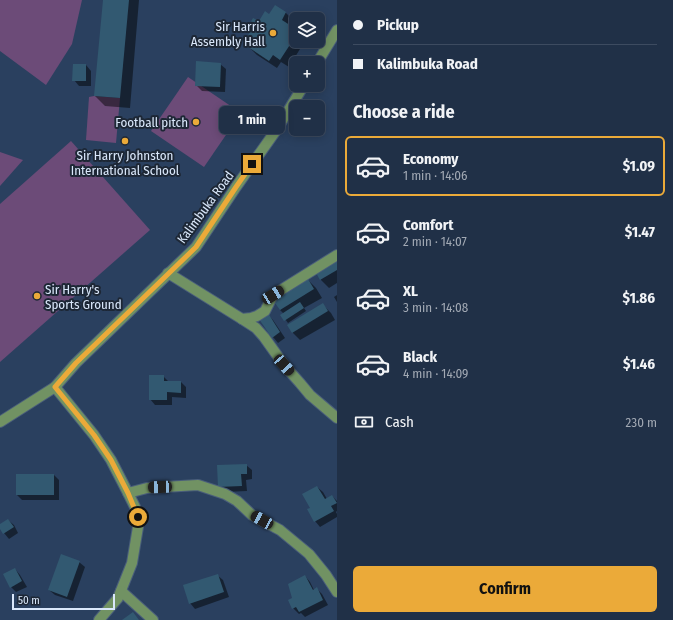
<!DOCTYPE html>
<html lang="en">
<head>
<meta charset="utf-8">
<style>
  :root { --surface:#203047; --page:#28384e; --text:#f1f3f6; --muted:#a2a9b4; --line:#3d4b60; --accent:#ebaa39 }
  body { margin:0; font-family:"Fira Sans Condensed",sans-serif; background:var(--page); color:var(--text); height:100vh; display:flex; flex-direction:column; font-size:15px; white-space:nowrap }
  * { box-sizing:border-box; margin:0 }
  p { font-size:13px; color:var(--muted) }
  .icon { flex:none; width:22px; height:22px; fill:none; stroke:currentColor; stroke-width:2; stroke-linecap:round; stroke-linejoin:round }
  .map { position:relative; flex:1; overflow:hidden }
  .drawer { display:flex; flex-direction:column; background:var(--surface); width:336px }
  .drawer>* { flex:none }
  .banner { display:grid; align-content:center; height:88px; padding:0 16px; background:var(--surface) }
  .tools { position:absolute; left:289px; top:12px; display:grid; gap:8px }
  .tools a { display:grid; place-items:center; width:36px; height:36px; border-radius:6px; background:var(--surface); box-shadow:0 2px 10px #0003,0 0 0 1px var(--line); font-size:20px }
  .scale { position:absolute; left:12px; bottom:10px; width:103px; box-sizing:border-box; padding-left:4px; border:2px solid #dae8fb; border-top:0; font-size:11px; line-height:14px; white-space:nowrap; color:#dae8fb; -webkit-text-stroke:3px #1d2735; paint-order:stroke }
  .end { position:absolute; width:18px; height:18px; margin:-9px; border:5px solid #ebaa39; background:#111; box-shadow:0 0 0 2px #111 }
  .from { border-radius:50% }
  .bubble { position:absolute; height:28px; border-radius:6px; background:var(--surface); box-shadow:0 2px 10px #0003,0 0 0 1px var(--line); font-size:13px; font-weight:700; line-height:28px; text-align:center }
  .car { position:absolute; width:12px; height:24px; margin:-12px -6px; border-radius:5px; box-shadow:0 0 3px 1px #0007; background:linear-gradient(#222 24%,#8ab4d8 0 40%,#222 0 76%,#8ab4d8 0 86%,#222 0) }
  .banner b { display:flex; align-items:center; gap:14px; height:38px; font-size:15px }
  .banner b+b { border-top:1px solid var(--line) }
  .banner i { width:10px; height:10px; background:var(--text) }
  ul { padding:0; list-style:none }
  li { display:flex; align-items:center; gap:12px; height:60px; margin:0 8px 6px; padding:0 8px; border:2px solid transparent; border-radius:6px }
  li div { flex:1 }
  li b { display:block; font-size:15px }
  li em { font-style:normal; font-weight:700 }
  li.on { border-color:var(--accent) }
  li>.icon { width:36px; height:36px; stroke-width:1.5 }
  h2 { padding:0 16px; font-size:18px; line-height:48px }
  .pay { display:flex; align-items:center; gap:10px; height:44px; padding:0 16px; font-size:15px }
  .pay p { margin-inline-start:auto }
  .action { display:flex; gap:8px; margin-top:auto; padding:8px 16px }
  .action a { flex:1; height:46px; border-radius:6px; background:var(--accent); color:#111; font-size:16px; font-weight:700; line-height:46px; text-align:center }
  main { display:flex; flex:1; min-height:0 }
  .map>svg:first-child { display:block }
</style>
</head>
<body>
<main>
<div class="map">
<svg width="337" height="620" viewBox="0 0 337 620">
  <rect width="100%" height="100%" fill="#2a405f"/>
  <g fill="#6c4b78">
    <polygon points="0,0 82,0 72,44 46,85 0,51"/>
    <polygon points="188,77 241,113 204,167 151,131"/>
    <polygon points="94,96 120,98 116,143 86,140 89,97"/>
    <polygon points="71,141 150,230 0,362 0,204"/>
    <polygon points="0,152 23,160 0,186"/>
  </g>
  <g fill="#0007">
    <polygon points="104,0 139,0 130,108 105,106 95,96"/>
    <polygon points="275,6 286,13 294,21 290,26 296,30 296,41 310,41 311,43 308,47 303,44 289,67 281,62 277,68 257,55 249,47 253,41 248,37 254,28 250,25 259,22 269,15"/>
    <polygon points="220,64 226,69 225,92 202,91 196,85"/>
    <polygon points="86,65 91,71 91,86 79,86 74,80"/>
    <polygon points="337,259 337,283 329,288 321,280 316,272"/>
    <polygon points="308,280 316,288 322,298 304,308 306,311 288,323 282,315 284,314 280,310"/>
    <polygon points="337,295 337,302 334,297"/>
    <polygon points="323,305 331,313 335,320 300,340 292,332"/>
    <polygon points="268,315 273,320 285,338 278,343 273,337"/>
    <polygon points="163,376 169,382 181,382 186,387 186,398 172,397 172,405 155,405 150,399"/>
    <polygon points="246,465 252,470 252,479 246,480 247,491 225,492 219,486"/>
    <polygon points="54,475 59,480 59,500 22,500 17,495"/>
    <polygon points="317,487 323,492 327,499 332,496 337,501 337,511 336,512 337,514 337,517 320,527 315,521 311,508"/>
    <polygon points="8,520 14,525 18,533 9,539 4,533 0,527 0,525"/>
    <polygon points="79,562 85,567 73,601 55,595 49,590"/>
    <polygon points="15,569 20,575 27,587 16,592 11,587"/>
    <polygon points="217,575 223,580 229,597 195,609 190,603"/>
    <polygon points="305,576 310,582 314,590 317,589 322,594 328,605 305,617 301,613 299,614 293,608 293,598"/>
  </g>
  <g fill="#325971">
    <polygon points="103,0 129,0 120,98 94,96"/>
    <polygon points="275,5 286,12 282,20 296,29 296,38 295,37 280,60 273,55 269,61 248,47 252,40 247,37 253,27 249,25 253,18 259,21 265,11 269,14"/>
    <polygon points="196,61 221,63 220,87 195,86"/>
    <polygon points="73,64 86,64 86,81 72,81"/>
    <polygon points="337,258 337,270 320,280 315,271"/>
    <polygon points="308,279 314,289 280,310 273,300"/>
    <polygon points="300,302 304,308 284,321 280,315"/>
    <polygon points="323,303 328,311 292,333 287,325"/>
    <polygon points="268,313 280,332 272,338 259,319"/>
    <polygon points="149,375 164,375 164,381 181,381 181,393 167,392 167,400 149,400"/>
    <polygon points="247,464 247,474 241,474 242,486 218,487 217,465"/>
    <rect x="16" y="474" width="38" height="21"/>
    <polygon points="317,486 325,499 332,495 337,503 331,506 334,511 314,522 307,509 310,508 302,494"/>
    <polygon points="8,519 14,527 3,534 0,529 0,524"/>
    <polygon points="61,554 80,561 67,597 48,590"/>
    <polygon points="15,568 22,581 10,588 3,574"/>
    <polygon points="218,574 224,592 189,604 183,585"/>
    <polygon points="305,575 313,590 317,587 323,600 299,612 296,607 292,609 288,600 292,598 288,584"/>
    <polygon points="133,612 139,620 122,620"/>
  </g>
  <g fill="none" stroke-linecap="round" stroke-linejoin="round">
    <g stroke="#4a5e7b" stroke-width="12">
      <g id="minor">
        <polyline points="317,63 337,30"/>
        <polyline points="168,273 242,319 256,328 264,337 284,365 300,383 310,395 337,418"/>
        <polyline points="242,319 251,318 257,316 265,311 273,295 337,255"/>
        <polyline points="55,387 94,435 111,460 128,493 135,507 138,517 138,527 132,563 118,598 99,620"/>
        <polyline points="0,422 55,387 76,363 196,247 236,187 277,129 304,85"/>
        <polyline points="128,493 147,488 198,485 225,494 237,501 252,515 280,530 309,554 326,575 337,592"/>
        <polyline points="121,591 153,620"/>
      </g>
    </g>
    <use href="#minor" stroke="#719263" stroke-width="10"/>
  </g>
  <g fill="none" stroke-linecap="round" stroke-linejoin="round">
    <polyline stroke="#ebaa39" stroke-width="5" points="138,517 128,493 111,460 94,435 55,387 76,363 196,247 236,187 252,164"/>
  </g>
  <g fill="#ebaa39" stroke="#1d2735" stroke-width="1.5">
    <circle cx="273" cy="33" r="4"/>
    <circle cx="196" cy="122" r="4"/>
    <circle cx="125" cy="141" r="4"/>
    <circle cx="37" cy="296" r="4"/>
  </g>
  <g text-anchor="middle" stroke-width="4" stroke-linejoin="round" paint-order="stroke">
    <g font-size="13" fill="#dae8fb" stroke="#1d2735" text-anchor="end">
      <text x="265" y="31">Sir Harris<tspan x="265" dy="15">Assembly Hall</tspan></text>
      <text x="188" y="127">Football pitch</text>
      <text x="125" y="160" text-anchor="middle">Sir Harry Johnston<tspan x="125" dy="15">International School</tspan></text>
      <text x="45" y="294" text-anchor="start">Sir Harry's<tspan x="45" dy="15">Sports Ground</tspan></text>
    </g>
    <g font-size="13" fill="#dae8fb" stroke="#1d2735">
      <text transform="translate(205 207) rotate(-54)" y="5">Kalimbuka Road</text>
    </g>
  </g>
</svg>
<div class="tools">
<a><svg class="icon" aria-label="layers" viewBox="0 0 24 24"><path d="M12 4l9 5-9 5-9-5zM3 14l9 5 9-5"/></svg></a>
<a>+</a>
<a>−</a>
</div>
<div class="scale">50 m</div>
<i class="end from" style="left:138px;top:517px"></i>
<i class="end" style="left:252px;top:164px"></i>
<div class="bubble" style="left:219px;top:106px;width:66px">1 min</div>
<i class="car" style="left:273px;top:295px;rotate:58deg"></i>
<i class="car" style="left:284px;top:365px;rotate:138deg"></i>
<i class="car" style="left:160px;top:487px;rotate:268deg"></i>
<i class="car" style="left:262px;top:520px;rotate:299deg"></i>
</div>
<section class="drawer">
<div class="banner">
<b><i class="from"></i>Pickup</b>
<b><i></i>Kalimbuka Road</b>
</div>
<h2>Choose a ride</h2>
<ul>
<li class="on"><svg class="icon" aria-label="car" viewBox="0 0 24 24"><path d="M5 17H2v-5l4-1 3-4h7l3 4 3 1v5h-3M9 17h6M6 11h13"/><circle cx="7" cy="17" r="2"/><circle cx="17" cy="17" r="2"/></svg><div><b>Economy</b><p>1 min · 14:06</p></div><em>$1.09</em></li>
<li><svg class="icon" aria-label="car" viewBox="0 0 24 24"><path d="M5 17H2v-5l4-1 3-4h7l3 4 3 1v5h-3M9 17h6M6 11h13"/><circle cx="7" cy="17" r="2"/><circle cx="17" cy="17" r="2"/></svg><div><b>Comfort</b><p>2 min · 14:07</p></div><em>$1.47</em></li>
<li><svg class="icon" aria-label="car" viewBox="0 0 24 24"><path d="M5 17H2v-5l4-1 3-4h7l3 4 3 1v5h-3M9 17h6M6 11h13"/><circle cx="7" cy="17" r="2"/><circle cx="17" cy="17" r="2"/></svg><div><b>XL</b><p>3 min · 14:08</p></div><em>$1.86</em></li>
<li><svg class="icon" aria-label="car" viewBox="0 0 24 24"><path d="M5 17H2v-5l4-1 3-4h7l3 4 3 1v5h-3M9 17h6M6 11h13"/><circle cx="7" cy="17" r="2"/><circle cx="17" cy="17" r="2"/></svg><div><b>Black</b><p>4 min · 14:09</p></div><em>$1.46</em></li>
</ul>
<div class="pay"><svg class="icon" aria-label="cash" viewBox="0 0 24 24"><path d="M3 7h18v10H3z"/><circle cx="12" cy="12" r="2"/></svg>Cash<p>230 m</p></div>
<div class="action"><a>Confirm</a></div>
</section>
</main>
</body>
</html>
